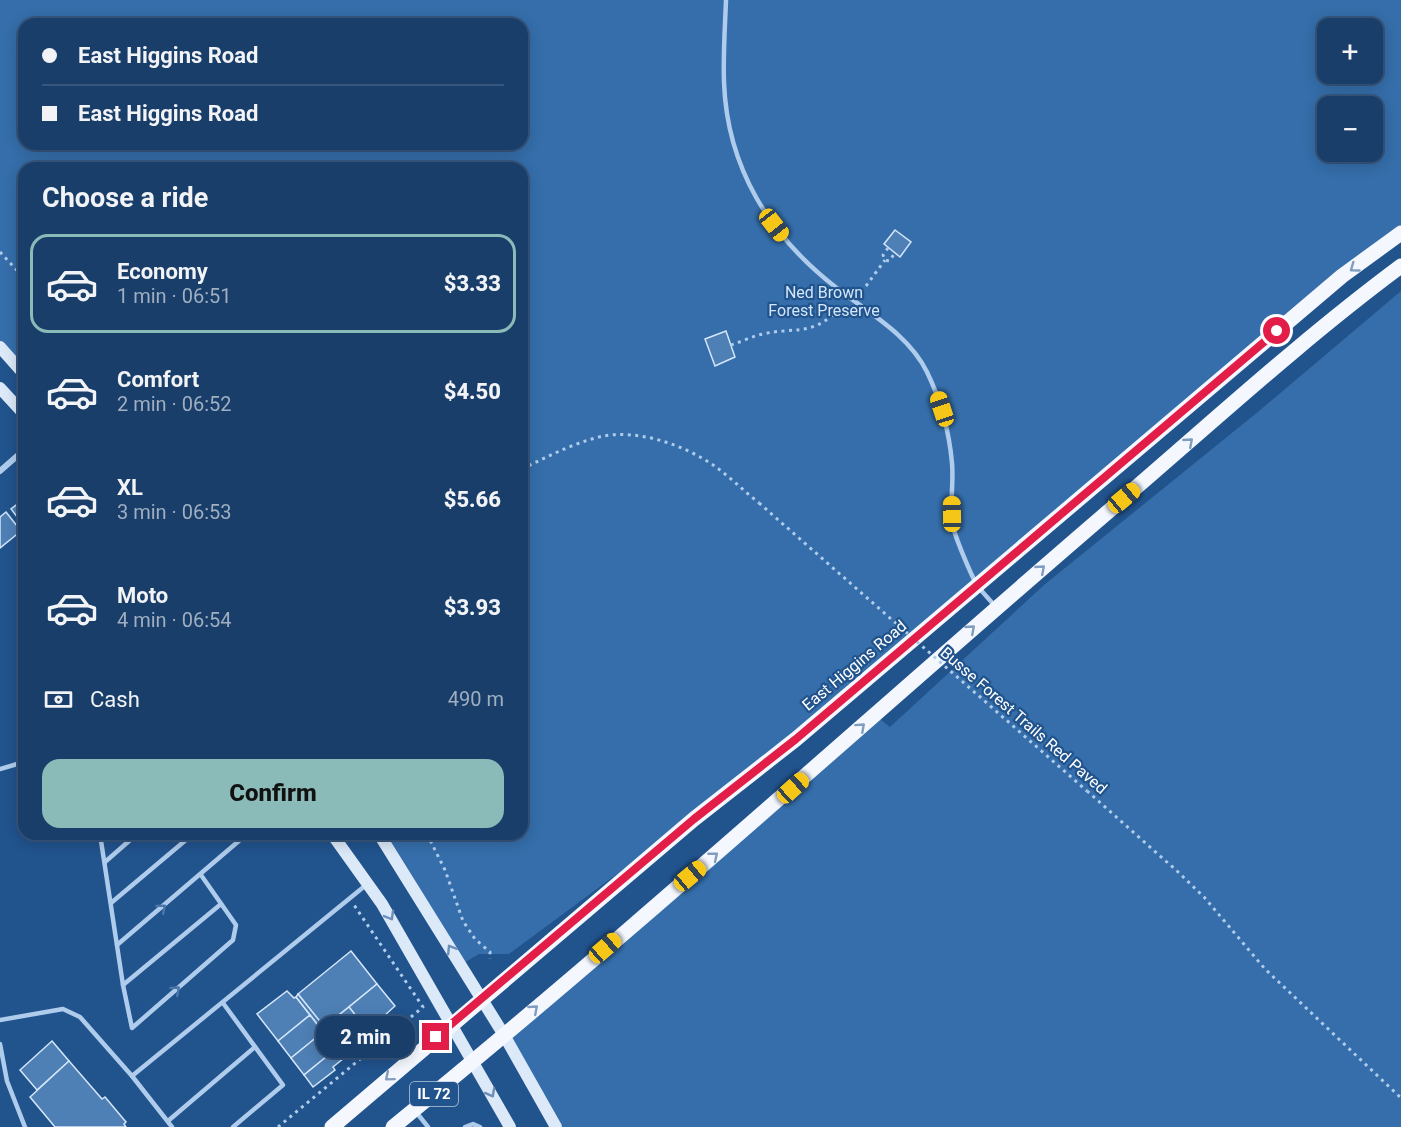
<!DOCTYPE html>
<html lang="en">
<head>
<meta charset="utf-8">
<style>
  :root { --surface:#193e6a; --page:#224570; --text:#f1f3f6; --muted:#9faec1; --line:#37577e; --accent:#8bbbb9 }
  body { margin:0; font-family:Roboto,sans-serif; background:var(--page); color:var(--text); height:100vh; display:flex; flex-direction:column; font-size:22px; white-space:nowrap }
  * { box-sizing:border-box; margin:0 }
  p { font-size:20px; color:var(--muted) }
  .icon { flex:none; width:33px; height:33px; fill:none; stroke:currentColor; stroke-width:2; stroke-linecap:round; stroke-linejoin:round }
  .map { position:relative; flex:1; overflow:hidden }
  .side { position:absolute; left:18px; top:162px; width:510px; height:678px; display:flex; flex-direction:column; background:var(--surface); border-radius:18px; box-shadow:0 3px 15px #0003,0 0 0 2px var(--line) }
  .side>* { flex:none }
  .hud { position:absolute; left:18px; top:18px; width:510px; height:132px; border-radius:18px; box-shadow:0 3px 15px #0003,0 0 0 2px var(--line); display:grid; align-content:center; height:132px; padding:0 24px; background:var(--surface) }
  .fabs { position:absolute; left:1317px; top:18px; display:grid; gap:12px }
  .fabs a { display:grid; place-items:center; width:66px; height:66px; border-radius:12px; background:var(--surface); box-shadow:0 3px 15px #0003,0 0 0 2px var(--line); font-size:30px }
  .end { position:absolute; width:27px; height:27px; margin:-14px; border:8px solid #e11d48; background:#fff; box-shadow:0 0 0 3px #fff }
  .from { border-radius:50% }
  .bubble { position:absolute; height:42px; border-radius:18px; background:var(--surface); box-shadow:0 3px 15px #0003,0 0 0 2px var(--line); font-size:20px; font-weight:800; line-height:42px; text-align:center }
  .car { position:absolute; width:18px; height:36px; margin:-18px -9px; border-radius:8px; box-shadow:0 0 4px 2px #0007; background:linear-gradient(#f5c518 24%,#345 0 40%,#f5c518 0 76%,#345 0 86%,#f5c518 0) }
  .hud b { display:flex; align-items:center; gap:21px; height:57px; font-size:22px }
  .hud b+b { border-top:2px solid var(--line) }
  .hud i { width:15px; height:15px; background:var(--text) }
  ul { padding:0; list-style:none }
  li { display:flex; align-items:center; gap:18px; height:99px; margin:0 12px 9px; padding:0 12px; border:3px solid transparent; border-radius:18px }
  li div { flex:1 }
  li b { display:block; font-size:22px }
  li em { font-style:normal; font-weight:800 }
  li.on { border-color:var(--accent) }
  li>.icon { width:54px; height:54px; stroke-width:1.5 }
  h2 { padding:0 24px; font-size:27px; line-height:72px }
  .pay { display:flex; align-items:center; gap:15px; height:66px; padding:0 24px; font-size:22px }
  .pay p { margin-inline-start:auto }
  .button { display:flex; gap:12px; margin-top:auto; padding:12px 24px }
  .button a { flex:1; height:69px; border-radius:18px; background:var(--accent); color:#111; font-size:24px; font-weight:800; line-height:69px; text-align:center }
  .map>svg:first-child { display:block }
</style>
</head>
<body>
<div class="map">
<svg width="1401" height="1127" viewBox="0 0 1401 1127">
  <rect width="100%" height="100%" fill="#21538d"/>
  <g fill="#356eaa" fill-rule="evenodd">
    <path d="M0,0H1401V233L740,783L509,954H479L462,964L378,834H522V168H24V374L0,347ZM24,24H522V144H24ZM1328,28H1372V74H1328ZM1328,106H1372V152H1328Z"/>
    <polygon points="1401,291 1401,1127 560,1127 504,1035 875,715 890,727 1044,585 1259,411"/>
  </g>
  <g fill="#4e80b6" stroke="#d4e6f9" stroke-width="1.5">
    <polygon points="895,230 911,242 900,257 884,244"/>
    <polygon points="726,331 735,357 715,366 705,339"/>
    <polygon points="24,499 24,526 11,509"/>
    <polygon points="6,512 21,531 0,548 0,517"/>
    <polygon points="351,951 377,984 324,1027 298,994"/>
    <polygon points="377,984 395,1006 384,1016 388,1021 371,1035 349,1007"/>
    <polygon points="287,991 294,998 296,997 310,1015 278,1041 257,1014"/>
    <polygon points="298,994 347,1055 344,1058 296,997"/>
    <polygon points="349,1007 371,1035 347,1055 324,1027"/>
    <polygon points="310,1015 323,1032 291,1058 278,1041"/>
    <polygon points="323,1032 337,1048 304,1075 291,1058"/>
    <polygon points="52,1041 69,1061 37,1090 20,1070"/>
    <polygon points="337,1048 344,1058 333,1067 335,1070 313,1087 304,1075"/>
    <polygon points="69,1061 102,1099 105,1097 126,1122 124,1124 126,1127 55,1127 30,1097"/>
  </g>
  <g fill="none" stroke-linecap="round" stroke-linejoin="round">
    <g stroke="#afccec" stroke-width="3" stroke-dasharray="3 4.5" stroke-linecap="butt">
      <polyline points="888,248 883,255 885,260 889,261 895,253"/>
      <polyline points="0,252 24,278"/>
      <polyline points="866,286 885,260"/>
      <path d="M731,345C741,342 752,336 763,334C792,327 810,336 835,313"/>
      <path d="M522,469C547,457 571,444 599,437C637,428 685,445 716,467C731,478 744,491 759,503"/>
      <polyline points="1087,791 1177,871 1204,897 1265,969 1401,1098"/>
      <polyline points="427,834 445,870 463,921 475,939 490,952 490,959"/>
      <polyline points="278,1127 423,1007 354,905"/>
    </g>
    <g stroke="#afccec" stroke-width="4.5">
      <path d="M726,0C725,27 723,55 724,82C727,168 770,237 838,289C869,313 909,335 927,372C941,401 949,430 952,463C954,484 949,506 953,526C955,537 971,575 977,585C982,592 989,599 995,606"/>
      <polyline points="0,769 24,762"/>
      <polyline points="100,834 123,985 132,1028 233,940 236,925 201,875"/>
      <polyline points="105,862 137,834"/>
      <polyline points="111,903 193,834"/>
      <polyline points="117,945 247,834"/>
      <polyline points="123,985 221,904"/>
      <polyline points="223,1003 283,1085 233,1127"/>
      <polyline points="0,1020 63,1009 80,1017 132,1076"/>
      <polyline points="0,1044 7,1081 25,1127"/>
      <polyline points="416,1112 428,1127"/>
      <polyline points="168,1121 255,1047"/>
      <polyline points="172,1127 132,1076 366,885"/>
      <polyline points="465,1127 473,1124 480,1127"/>
    </g>
    <polyline stroke="#afccec" stroke-width="6" points="0,471 24,450"/>
    <g stroke="#dbe9f9" stroke-width="12">
      <polyline points="0,347 24,374"/>
      <polyline points="0,388 24,414"/>
      <polyline points="332,834 382,904 510,1127"/>
      <polyline points="379,834 504,1035 556,1127"/>
    </g>
    <g stroke="#f4f8fe" stroke-width="15">
      <polyline points="332,1127 694,819 796,739 1342,276 1401,233"/>
      <path d="M393,1127C638,928 871,715 1110,510C1206,428 1300,341 1401,266"/>
    </g>
    <polyline stroke="#afccec" stroke-width="3" stroke-dasharray="3 4.5" stroke-linecap="butt" points="759,503 1087,791"/>
  </g>
  <defs><path id="oneway-chevron" d="M-2-3.5L2.5 0L-2 3.5" fill="none" stroke-width="1.6" stroke-linecap="round" stroke-linejoin="round" transform="scale(1.5)"/></defs>
  <g stroke="#809dc0">
    <use href="#oneway-chevron" transform="translate(1354 268) rotate(144)"/>
    <use href="#oneway-chevron" transform="translate(1189 442) rotate(-41)"/>
    <use href="#oneway-chevron" transform="translate(1041 569) rotate(-41)"/>
    <use href="#oneway-chevron" transform="translate(971 629) rotate(-41)"/>
    <use href="#oneway-chevron" transform="translate(861 727) rotate(-42)"/>
    <use href="#oneway-chevron" transform="translate(714 856) rotate(-39)"/>
    <use href="#oneway-chevron" transform="translate(534 1009) rotate(-41)"/>
    <use href="#oneway-chevron" transform="translate(389 1077) rotate(140)"/>
  </g>
  <g stroke="#4c77aa">
    <use href="#oneway-chevron" transform="translate(162 908) rotate(-40)"/>
    <use href="#oneway-chevron" transform="translate(176 990) rotate(-41)"/>
  </g>
  <g stroke="#6b8fb8">
    <use href="#oneway-chevron" transform="translate(390 916) rotate(60)"/>
    <use href="#oneway-chevron" transform="translate(451 949) rotate(-122)"/>
    <use href="#oneway-chevron" transform="translate(491 1093) rotate(61)"/>
  </g>
  <g fill="none" stroke-linecap="round" stroke-linejoin="round">
    <polyline stroke="#e11d48" stroke-width="8" points="436,1037 694,819 796,739 1277,331"/>
  </g>
  <g text-anchor="middle" stroke-width="4.5" stroke-linejoin="round" paint-order="stroke">
    <rect fill="#21538d" stroke="#bccbdd" stroke-width="1.5" x="410" y="1082" width="48" height="24" rx="4.5"/>
    <g font-size="15" font-weight="bold" fill="#fff">
      <text x="434" y="1099">IL 72</text>
    </g>
    <g font-size="16" fill="#d4e6f9" stroke="#21538d">
      <text x="824" y="298">Ned Brown<tspan x="824" dy="18">Forest Preserve</tspan></text>
    </g>
    <g font-size="16" fill="#fff" stroke="#21538d">
      <text transform="translate(854 665) rotate(-40)" y="6">East Higgins Road</text>
      <text transform="translate(1024 720) rotate(41)" y="6">Busse Forest Trails Red Paved</text>
    </g>
  </g>
</svg>
<div class="fabs">
<a>+</a>
<a>−</a>
</div>
<i class="end from" style="left:1277px;top:331px"></i>
<i class="end" style="left:436px;top:1037px"></i>
<div class="bubble" style="left:316px;top:1016px;width:99px">2 min</div>
<i class="car" style="left:774px;top:225px;rotate:142deg"></i>
<i class="car" style="left:942px;top:409px;rotate:342deg"></i>
<i class="car" style="left:1124px;top:498px;rotate:50deg"></i>
<i class="car" style="left:952px;top:514px;rotate:359deg"></i>
<i class="car" style="left:793px;top:788px;rotate:48deg"></i>
<i class="car" style="left:690px;top:876px;rotate:50deg"></i>
<i class="car" style="left:605px;top:948px;rotate:49deg"></i>
<div class="hud">
<b><i class="from"></i>East Higgins Road</b>
<b><i></i>East Higgins Road</b>
</div>
<section class="side">
<h2>Choose a ride</h2>
<ul>
<li class="on"><svg class="icon" aria-label="car" viewBox="0 0 24 24"><path d="M5 17H2v-5l4-1 3-4h7l3 4 3 1v5h-3M9 17h6M6 11h13"/><circle cx="7" cy="17" r="2"/><circle cx="17" cy="17" r="2"/></svg><div><b>Economy</b><p>1 min · 06:51</p></div><em>$3.33</em></li>
<li><svg class="icon" aria-label="car" viewBox="0 0 24 24"><path d="M5 17H2v-5l4-1 3-4h7l3 4 3 1v5h-3M9 17h6M6 11h13"/><circle cx="7" cy="17" r="2"/><circle cx="17" cy="17" r="2"/></svg><div><b>Comfort</b><p>2 min · 06:52</p></div><em>$4.50</em></li>
<li><svg class="icon" aria-label="car" viewBox="0 0 24 24"><path d="M5 17H2v-5l4-1 3-4h7l3 4 3 1v5h-3M9 17h6M6 11h13"/><circle cx="7" cy="17" r="2"/><circle cx="17" cy="17" r="2"/></svg><div><b>XL</b><p>3 min · 06:53</p></div><em>$5.66</em></li>
<li><svg class="icon" aria-label="car" viewBox="0 0 24 24"><path d="M5 17H2v-5l4-1 3-4h7l3 4 3 1v5h-3M9 17h6M6 11h13"/><circle cx="7" cy="17" r="2"/><circle cx="17" cy="17" r="2"/></svg><div><b>Moto</b><p>4 min · 06:54</p></div><em>$3.93</em></li>
</ul>
<div class="pay"><svg class="icon" aria-label="cash" viewBox="0 0 24 24"><path d="M3 7h18v10H3z"/><circle cx="12" cy="12" r="2"/></svg>Cash<p>490 m</p></div>
<div class="button"><a>Confirm</a></div>
</section>
</div>
</body>
</html>
